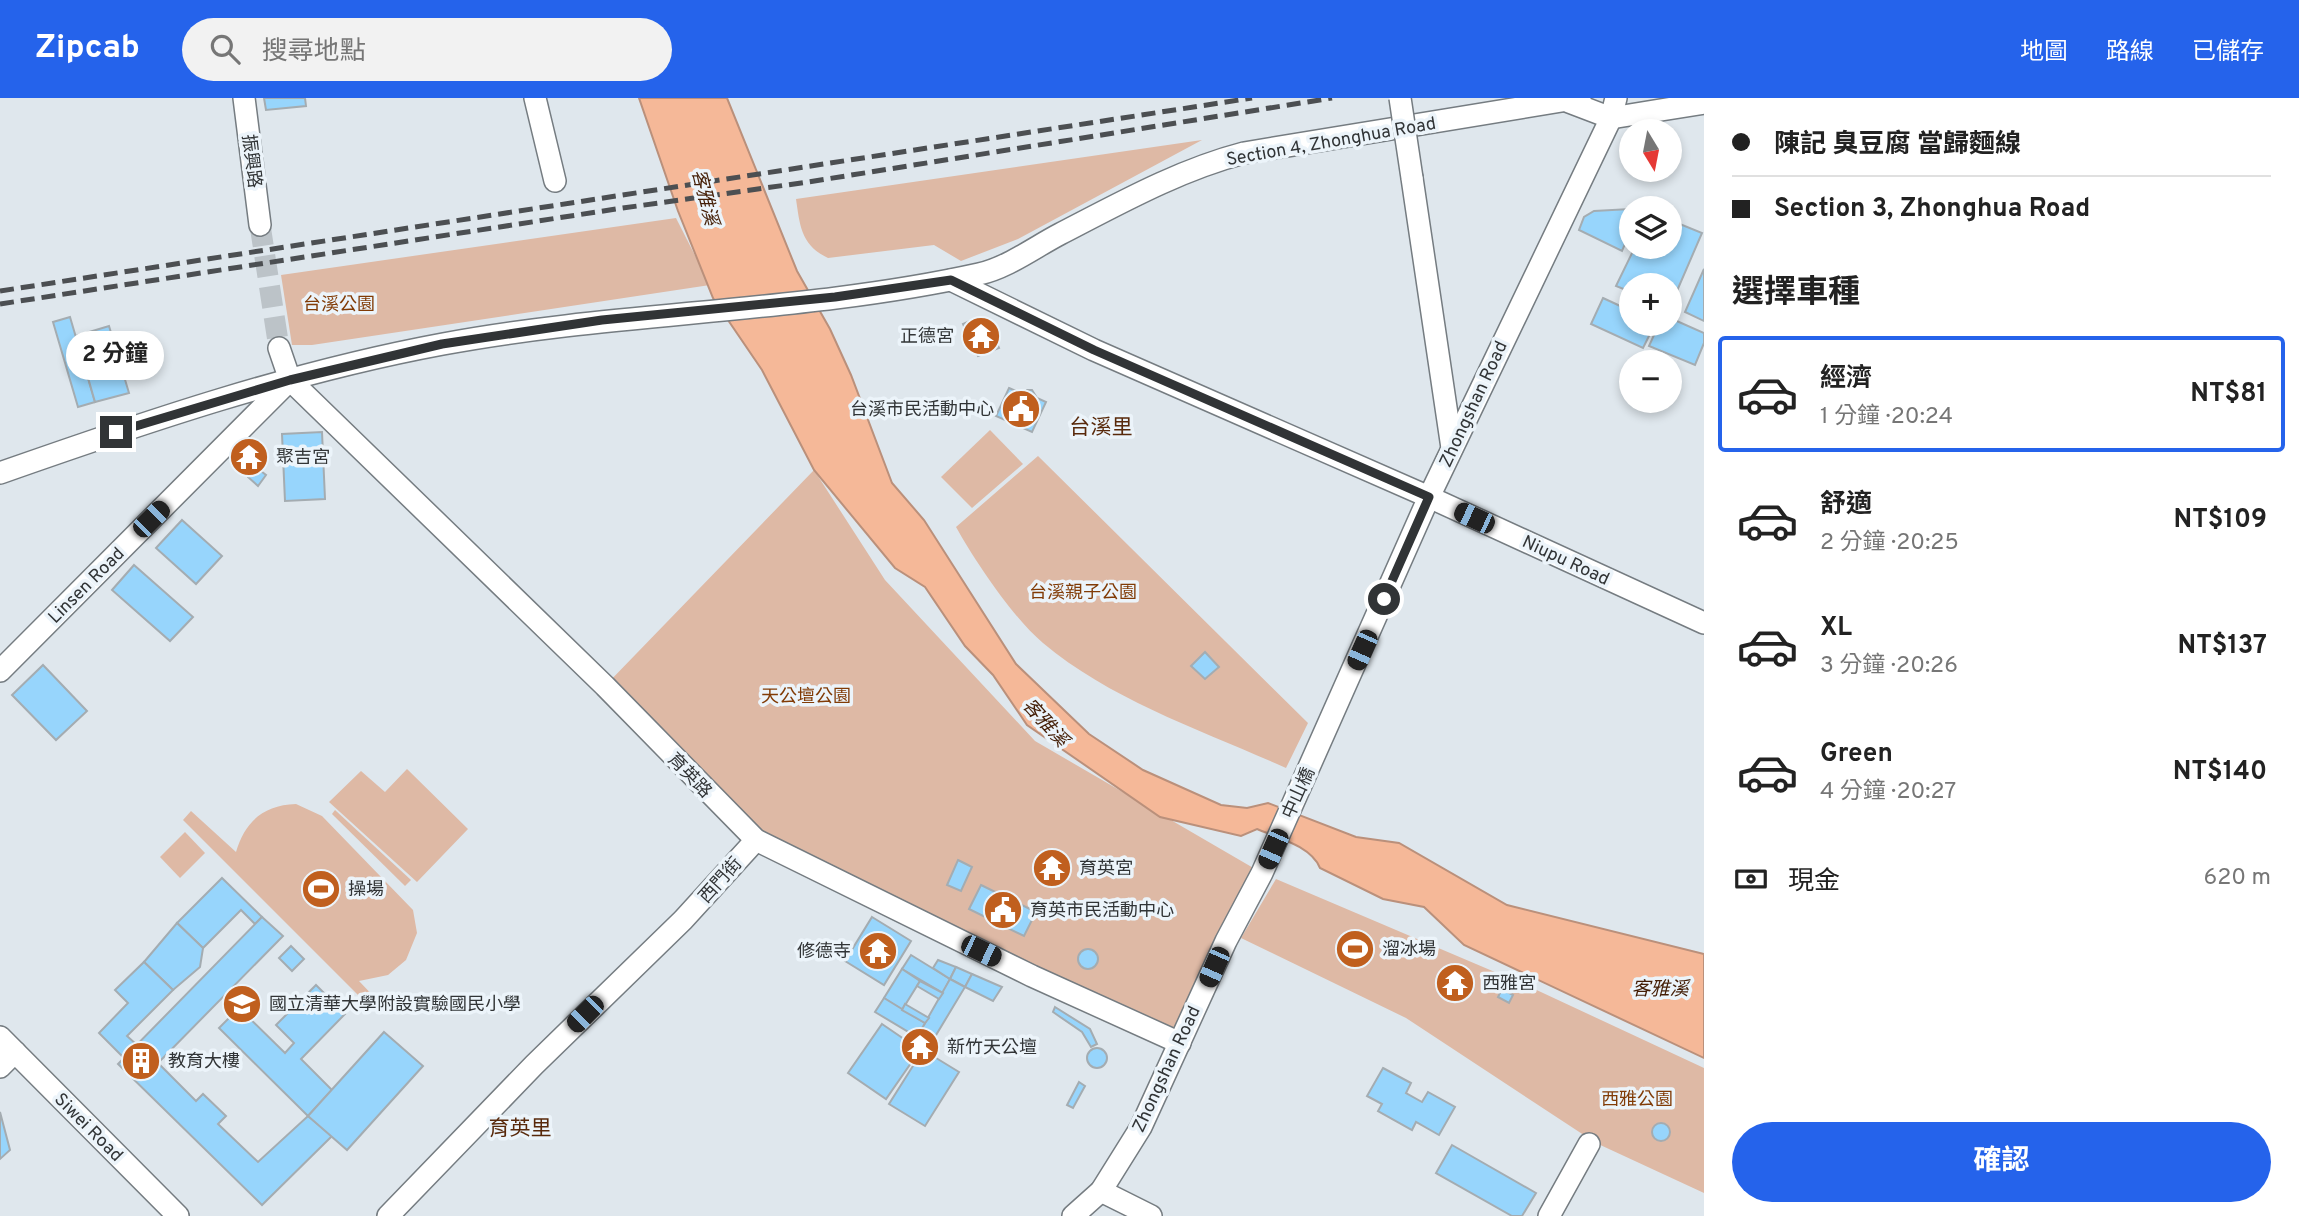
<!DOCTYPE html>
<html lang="zh-TW">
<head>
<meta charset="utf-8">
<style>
  :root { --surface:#fff; --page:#f2f2f2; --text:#222; --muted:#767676; --line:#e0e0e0; --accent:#2563eb }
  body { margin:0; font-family:Overpass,"Noto Sans TC",sans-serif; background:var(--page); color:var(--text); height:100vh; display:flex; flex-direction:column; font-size:26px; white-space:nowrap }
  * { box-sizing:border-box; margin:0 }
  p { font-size:23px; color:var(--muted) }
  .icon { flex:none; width:38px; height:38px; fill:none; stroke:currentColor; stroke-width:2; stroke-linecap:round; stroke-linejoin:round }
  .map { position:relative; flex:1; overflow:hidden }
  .details { display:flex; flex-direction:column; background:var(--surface); width:595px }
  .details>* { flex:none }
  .top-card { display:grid; align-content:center; height:154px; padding:0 28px; background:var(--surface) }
  .needle { width:46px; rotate:170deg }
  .buttons { position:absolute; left:1619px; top:21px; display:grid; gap:14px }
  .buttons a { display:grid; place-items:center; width:63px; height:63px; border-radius:50%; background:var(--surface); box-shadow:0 4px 10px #0003; font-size:35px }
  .end { position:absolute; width:32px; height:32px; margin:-16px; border:9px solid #313436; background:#fff; box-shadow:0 0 0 4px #fff }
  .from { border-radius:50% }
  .bubble { position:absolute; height:49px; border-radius:24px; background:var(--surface); box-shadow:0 4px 10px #0003; font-size:23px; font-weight:700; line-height:49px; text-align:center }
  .car { position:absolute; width:21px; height:42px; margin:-21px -10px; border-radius:9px; box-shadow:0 0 5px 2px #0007; background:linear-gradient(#222 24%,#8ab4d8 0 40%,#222 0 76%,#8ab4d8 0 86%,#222 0) }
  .top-card b { display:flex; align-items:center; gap:24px; height:66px; font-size:26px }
  .top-card b+b { border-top:2px solid var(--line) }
  .top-card i { width:18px; height:18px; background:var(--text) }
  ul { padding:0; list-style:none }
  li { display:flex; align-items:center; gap:21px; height:116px; margin:0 14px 10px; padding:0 14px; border:4px solid transparent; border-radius:7px }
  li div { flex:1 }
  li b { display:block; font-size:26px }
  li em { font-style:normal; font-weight:700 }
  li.active { border-color:var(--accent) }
  li>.icon { width:63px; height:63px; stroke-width:1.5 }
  h2 { padding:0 28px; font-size:32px; line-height:84px }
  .pay { display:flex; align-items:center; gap:18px; height:77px; padding:0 28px; font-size:26px }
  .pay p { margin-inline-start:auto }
  .button { display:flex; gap:14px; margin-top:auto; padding:14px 28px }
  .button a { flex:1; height:80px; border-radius:42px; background:var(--accent); color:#fff; font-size:28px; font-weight:700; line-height:80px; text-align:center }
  header { display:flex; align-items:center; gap:42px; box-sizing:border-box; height:98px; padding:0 35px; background:var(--accent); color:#fff }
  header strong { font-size:33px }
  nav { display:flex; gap:38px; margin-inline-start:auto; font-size:24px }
  .search { width:490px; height:63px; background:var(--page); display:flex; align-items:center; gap:18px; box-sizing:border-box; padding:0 24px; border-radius:38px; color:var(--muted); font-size:26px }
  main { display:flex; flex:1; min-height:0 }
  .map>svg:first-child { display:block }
</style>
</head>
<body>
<header>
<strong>Zipcab</strong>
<div class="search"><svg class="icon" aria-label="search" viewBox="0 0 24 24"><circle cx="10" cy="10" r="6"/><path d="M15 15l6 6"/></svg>搜尋地點</div>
<nav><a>地圖</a><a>路線</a><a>已儲存</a></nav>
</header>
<main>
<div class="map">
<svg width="1704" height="1118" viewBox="0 0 1704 1118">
  <rect width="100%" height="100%" fill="#dfe7ed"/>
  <g fill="#deb9a5">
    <path d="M1202,42L1018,141L961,163L934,147L828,160C801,147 800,128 796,101Z"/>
    <polygon points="676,120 710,187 312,247 292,247 281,177"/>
    <polygon points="990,332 1023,366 972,410 941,379"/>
    <path d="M1038,358L1308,625L1286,670C1204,633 1112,603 1043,545C1013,520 975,463 956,429Z"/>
    <polygon points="814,372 885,482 1035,643 1262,775 1180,945 756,742 605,588"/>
    <polygon points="407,671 468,731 417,784 329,704 361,673 385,694"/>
    <path d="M296,706L322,718L413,812L417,835L406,862L388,877L359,883L379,904L373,912L183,722L191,713L236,754C245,724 263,707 296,706Z"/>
    <polygon points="335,712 411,782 405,788 332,716"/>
    <polygon points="185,734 205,755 180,780 160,759"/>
    <polygon points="1276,781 1528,888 1704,970 1704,1095 1596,1045 1406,920 1241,840"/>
  </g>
  <path fill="#f5b898" stroke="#ba907b" stroke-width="2" d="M639,0H727L797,173L830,231L851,277L892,385L924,422L1016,566L1089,636L1143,672L1221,707L1247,710L1268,705L1356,739L1399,745L1507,807L1704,856V960L1464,847L1424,809L1383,801L1320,770C1311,748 1278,740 1257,731L1241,738L1160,719L1027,627L993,577L965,548L925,489L895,470L814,372L762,272L713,200L678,113Z"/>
  <g fill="#97d5fc" stroke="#a4acb1" stroke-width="2">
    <polygon points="264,0 305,0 306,8 266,12"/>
    <polygon points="1630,111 1631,132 1622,153 1579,132 1584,119 1594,113"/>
    <polygon points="1670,122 1702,135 1670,209 1670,187 1631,187 1631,194 1616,188 1635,149 1670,149"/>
    <polygon points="1704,171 1704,223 1685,214"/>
    <polygon points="1603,200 1631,213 1631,226 1655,226 1643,250 1591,226"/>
    <polygon points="70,219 95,304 78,309 53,224"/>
    <polygon points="1670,220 1704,235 1704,245 1695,267 1649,248 1659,226 1670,226"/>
    <polygon points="974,221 988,227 999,250 978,258 963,226"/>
    <polygon points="109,228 129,295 95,304 76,238"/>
    <polygon points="1009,290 1025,297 1027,292 1032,292 1037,300 1046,304 1032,334 996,318"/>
    <polygon points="322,334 325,401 285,403 282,336"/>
    <polygon points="252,347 257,370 266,377 258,388 248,379 242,349"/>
    <polygon points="182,422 222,458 196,486 156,450"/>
    <polygon points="134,467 193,519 170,543 112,492"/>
    <polygon points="1205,554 1219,569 1205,581 1191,568"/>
    <polygon points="43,567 87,613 56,642 12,597"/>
    <polygon points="1050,756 1064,760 1055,785 1041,780"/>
    <polygon points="958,762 972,769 961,793 947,787"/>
    <polygon points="222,780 262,819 255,826 241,812 203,850 177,825"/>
    <polygon points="981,787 1036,814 1024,838 969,811"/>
    <polygon points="262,819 283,838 158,965 196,1003 203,996 226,1018 218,1026 258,1064 308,1018 332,1038 262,1107 118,966"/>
    <polygon points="872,819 911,843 884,887 845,863"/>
    <polygon points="177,825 203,850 200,869 173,892 144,864"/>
    <polygon points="291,848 304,861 292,873 279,860"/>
    <circle cx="1088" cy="861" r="10"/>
    <polygon points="911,857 950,881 943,895 902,871"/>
    <polygon points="938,862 956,869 950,881 933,870"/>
    <polygon points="144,864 173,892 127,938 137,947 124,960 99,935 128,905 115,892"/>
    <polygon points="956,869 972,876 965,889 950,881"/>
    <polygon points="902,871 920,883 902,912 884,900"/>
    <polygon points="972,876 1002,889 993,903 965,889"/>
    <polygon points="1453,879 1460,881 1456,891 1449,888"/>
    <polygon points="950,881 965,889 930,947 917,939"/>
    <polygon points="920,883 943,895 939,901 917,888"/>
    <polygon points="316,887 345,916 301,961 332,992 308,1018 219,930 239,910 285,955 294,945 276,927"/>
    <polygon points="1502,891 1513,897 1509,905 1498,899"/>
    <polygon points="884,900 925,925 917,939 875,914"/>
    <polygon points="905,906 929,920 925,925 902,912"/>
    <polygon points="1055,909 1090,931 1097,946 1091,949 1082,934 1053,914"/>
    <polygon points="882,926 920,952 886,1001 848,975"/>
    <polygon points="384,934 423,968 347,1052 308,1018"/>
    <circle cx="1097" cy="960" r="10"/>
    <polygon points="923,952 959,974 925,1028 889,1006"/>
    <polygon points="1383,970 1411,985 1406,995 1422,1004 1428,994 1455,1009 1439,1037 1416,1024 1412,1032 1378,1013 1382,1006 1367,998"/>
    <polygon points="1079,984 1085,988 1073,1010 1067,1007"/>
    <polygon points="0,1014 10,1052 0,1061"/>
    <circle cx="1661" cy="1034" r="9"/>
    <polygon points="1452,1047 1536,1095 1522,1118 1512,1118 1436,1075"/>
  </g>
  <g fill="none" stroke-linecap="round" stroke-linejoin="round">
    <polyline stroke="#bcc3c8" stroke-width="21" stroke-dasharray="21 10" stroke-linecap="butt" points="260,127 279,250"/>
    <g stroke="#757c81" stroke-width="24">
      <g id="minor">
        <polyline points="244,0 260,127"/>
        <polyline points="535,0 555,83"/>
        <polyline points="1569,4 1611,20 1704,5"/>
        <polyline points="1412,80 1452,350"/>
        <polyline points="951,182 1094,252 1429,399 1704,525"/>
        <polyline points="279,250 290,282 605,588 756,742 1032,878 1180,945"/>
        <path d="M0,375C145,324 292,274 443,246C620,213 803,215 979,176C1007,170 1035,149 1060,136C1120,105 1179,72 1244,55L1580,0"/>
        <polyline points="0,573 288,284"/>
        <polyline points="0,939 178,1118"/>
        <polyline points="0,969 15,954"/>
        <polyline points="1101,1093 1151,1118"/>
        <polyline points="388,1118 534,967 683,822 756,742"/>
        <polyline points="1073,1118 1101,1093 1141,1029 1226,843 1262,775 1429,399 1611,20 1616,0"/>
        <polyline points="1549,1118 1589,1046"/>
      </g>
    </g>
    <use href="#minor" stroke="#fff" stroke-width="21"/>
    <g stroke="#4c4f52" stroke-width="5" stroke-dasharray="14 7" stroke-linecap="butt">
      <polyline points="0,193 1252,0"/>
      <polyline points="0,206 616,111 808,84 1332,0"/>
    </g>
    <g stroke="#757c81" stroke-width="24" stroke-linecap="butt">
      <polyline id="minor-bridge" points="1400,0 1412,80"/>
    </g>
    <use href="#minor-bridge" stroke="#fff" stroke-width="21"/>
  </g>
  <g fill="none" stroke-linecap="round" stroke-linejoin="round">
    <polyline stroke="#313436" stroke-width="9" points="116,334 290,282 442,246 602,222 835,199 951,182 1094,252 1429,399 1384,501"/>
  </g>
  <defs>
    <g id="temple-disc" transform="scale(2.0125)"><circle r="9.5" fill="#c05f1e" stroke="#ecf4fa"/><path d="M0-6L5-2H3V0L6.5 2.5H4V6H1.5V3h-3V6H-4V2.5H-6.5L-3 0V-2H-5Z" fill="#fff"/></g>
    <g id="civic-disc" transform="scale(2.0125)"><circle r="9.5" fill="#c05f1e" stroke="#ecf4fa"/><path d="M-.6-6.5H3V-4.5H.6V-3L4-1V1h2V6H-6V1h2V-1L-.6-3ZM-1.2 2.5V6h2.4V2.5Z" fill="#fff"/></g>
    <g id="stadium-disc" transform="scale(2.0125)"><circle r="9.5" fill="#c05f1e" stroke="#ecf4fa"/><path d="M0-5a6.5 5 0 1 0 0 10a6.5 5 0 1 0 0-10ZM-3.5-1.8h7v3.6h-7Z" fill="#fff"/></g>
    <g id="school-disc" transform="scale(2.0125)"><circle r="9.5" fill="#c05f1e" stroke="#ecf4fa"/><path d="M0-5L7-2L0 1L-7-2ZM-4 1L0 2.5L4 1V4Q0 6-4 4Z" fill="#fff"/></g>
    <g id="building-disc" transform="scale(2.0125)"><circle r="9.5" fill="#c05f1e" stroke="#ecf4fa"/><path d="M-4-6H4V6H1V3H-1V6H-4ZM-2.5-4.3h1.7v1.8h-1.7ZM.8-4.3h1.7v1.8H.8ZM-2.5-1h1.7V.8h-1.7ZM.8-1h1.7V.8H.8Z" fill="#fff"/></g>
  </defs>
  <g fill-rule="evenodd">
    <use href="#temple-disc" x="981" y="238"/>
    <use href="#civic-disc" x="1021" y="311"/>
    <use href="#temple-disc" x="249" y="359"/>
    <use href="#temple-disc" x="1052" y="770"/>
    <use href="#stadium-disc" x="321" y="791"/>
    <use href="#civic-disc" x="1003" y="812"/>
    <use href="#stadium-disc" x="1355" y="851"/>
    <use href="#temple-disc" x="878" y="853"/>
    <use href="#temple-disc" x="1455" y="885"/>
    <use href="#school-disc" x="242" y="906"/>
    <use href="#temple-disc" x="920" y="949"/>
    <use href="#building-disc" x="141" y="963"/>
  </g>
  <g text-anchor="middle" stroke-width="7" stroke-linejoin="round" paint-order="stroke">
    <g font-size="18" fill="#313436" stroke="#ecf4fa">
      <text transform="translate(1331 43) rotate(-10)" y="6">Section 4, Zhonghua Road</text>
      <text transform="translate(252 63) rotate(83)" y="6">振興路</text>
      <text transform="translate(1473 306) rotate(-65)" y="6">Zhongshan Road</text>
      <text transform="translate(1566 462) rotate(25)" y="6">Niupu Road</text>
      <text transform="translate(86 487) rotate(-45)" y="6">Linsen Road</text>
      <text transform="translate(690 677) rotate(46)" y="6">育英路</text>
      <text transform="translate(1298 695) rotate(-66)" y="6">中山橋</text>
      <text transform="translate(720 782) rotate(-48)" y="6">西門街</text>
      <text transform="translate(1166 971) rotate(-65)" y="6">Zhongshan Road</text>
      <text transform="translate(89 1029) rotate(45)" y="6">Siwei Road</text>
    </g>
    <g font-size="18" fill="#813b06" stroke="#ecf4fa">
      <text x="339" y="212">台溪公園</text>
      <text x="1083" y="500">台溪親子公園</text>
      <text x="806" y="604">天公壇公園</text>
      <text x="1637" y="1007">西雅公園</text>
    </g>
    <g font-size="18" fill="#313436" stroke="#ecf4fa" text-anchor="start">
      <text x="954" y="244" text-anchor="end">正德宮</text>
      <text x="994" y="317" text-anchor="end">台溪市民活動中心</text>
      <text x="276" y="365">聚吉宮</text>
      <text x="1079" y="776">育英宮</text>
      <text x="348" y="797">操場</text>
      <text x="1030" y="818">育英市民活動中心</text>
      <text x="1382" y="857">溜冰場</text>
      <text x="851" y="859" text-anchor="end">修德寺</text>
      <text x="1482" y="891">西雅宮</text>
      <text x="269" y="912">國立清華大學附設實驗國民小學</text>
      <text x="947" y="955">新竹天公壇</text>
      <text x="168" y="969">教育大樓</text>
    </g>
    <g font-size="19" font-style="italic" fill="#441e06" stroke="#ecf4fa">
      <text transform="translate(706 99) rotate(76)" y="7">客雅溪</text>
      <text transform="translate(1046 624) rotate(48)" y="7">客雅溪</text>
      <text x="1660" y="897">客雅溪</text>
    </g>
    <g font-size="21" fill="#58290b" stroke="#ecf4fa">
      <text x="1101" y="336">台溪里</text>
      <text x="520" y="1037">育英里</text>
    </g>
  </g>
</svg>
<div class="buttons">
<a><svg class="needle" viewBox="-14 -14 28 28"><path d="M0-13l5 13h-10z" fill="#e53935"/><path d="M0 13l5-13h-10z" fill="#767676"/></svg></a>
<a><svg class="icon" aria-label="layers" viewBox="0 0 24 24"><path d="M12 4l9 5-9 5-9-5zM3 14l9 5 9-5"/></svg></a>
<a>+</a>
<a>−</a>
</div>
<i class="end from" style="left:1384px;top:501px"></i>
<i class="end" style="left:116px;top:334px"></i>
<div class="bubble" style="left:66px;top:233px;width:98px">2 分鐘</div>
<i class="car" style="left:1474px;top:420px;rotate:295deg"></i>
<i class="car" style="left:151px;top:421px;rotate:45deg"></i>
<i class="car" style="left:1362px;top:552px;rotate:204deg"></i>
<i class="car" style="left:1273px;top:751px;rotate:204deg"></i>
<i class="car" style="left:981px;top:853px;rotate:116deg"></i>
<i class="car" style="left:1214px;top:869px;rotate:204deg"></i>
<i class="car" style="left:585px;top:916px;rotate:225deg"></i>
</div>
<section class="details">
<div class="top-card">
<b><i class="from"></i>陳記 臭豆腐 當歸麵線</b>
<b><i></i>Section 3, Zhonghua Road</b>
</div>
<h2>選擇車種</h2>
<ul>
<li class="active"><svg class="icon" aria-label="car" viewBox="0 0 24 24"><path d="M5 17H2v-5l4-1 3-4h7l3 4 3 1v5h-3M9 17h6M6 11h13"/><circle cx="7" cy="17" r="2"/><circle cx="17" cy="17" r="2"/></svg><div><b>經濟</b><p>1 分鐘 · 20:24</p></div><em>NT$81</em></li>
<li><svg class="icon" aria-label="car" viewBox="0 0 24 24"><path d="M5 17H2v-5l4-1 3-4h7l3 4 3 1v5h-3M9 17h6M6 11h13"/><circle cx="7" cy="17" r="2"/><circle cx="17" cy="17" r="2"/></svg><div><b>舒適</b><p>2 分鐘 · 20:25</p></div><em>NT$109</em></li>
<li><svg class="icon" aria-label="car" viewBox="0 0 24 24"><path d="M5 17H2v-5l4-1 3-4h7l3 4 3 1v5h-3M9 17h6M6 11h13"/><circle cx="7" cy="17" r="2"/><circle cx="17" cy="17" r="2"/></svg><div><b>XL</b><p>3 分鐘 · 20:26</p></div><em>NT$137</em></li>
<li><svg class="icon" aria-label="car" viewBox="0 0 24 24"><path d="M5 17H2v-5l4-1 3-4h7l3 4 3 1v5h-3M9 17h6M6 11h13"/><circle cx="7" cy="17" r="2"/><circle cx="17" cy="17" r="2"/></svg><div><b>Green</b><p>4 分鐘 · 20:27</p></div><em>NT$140</em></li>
</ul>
<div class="pay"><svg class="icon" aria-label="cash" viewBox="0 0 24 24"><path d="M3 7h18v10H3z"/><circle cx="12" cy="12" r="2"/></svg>現金<p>620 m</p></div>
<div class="button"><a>確認</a></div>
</section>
</main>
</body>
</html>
